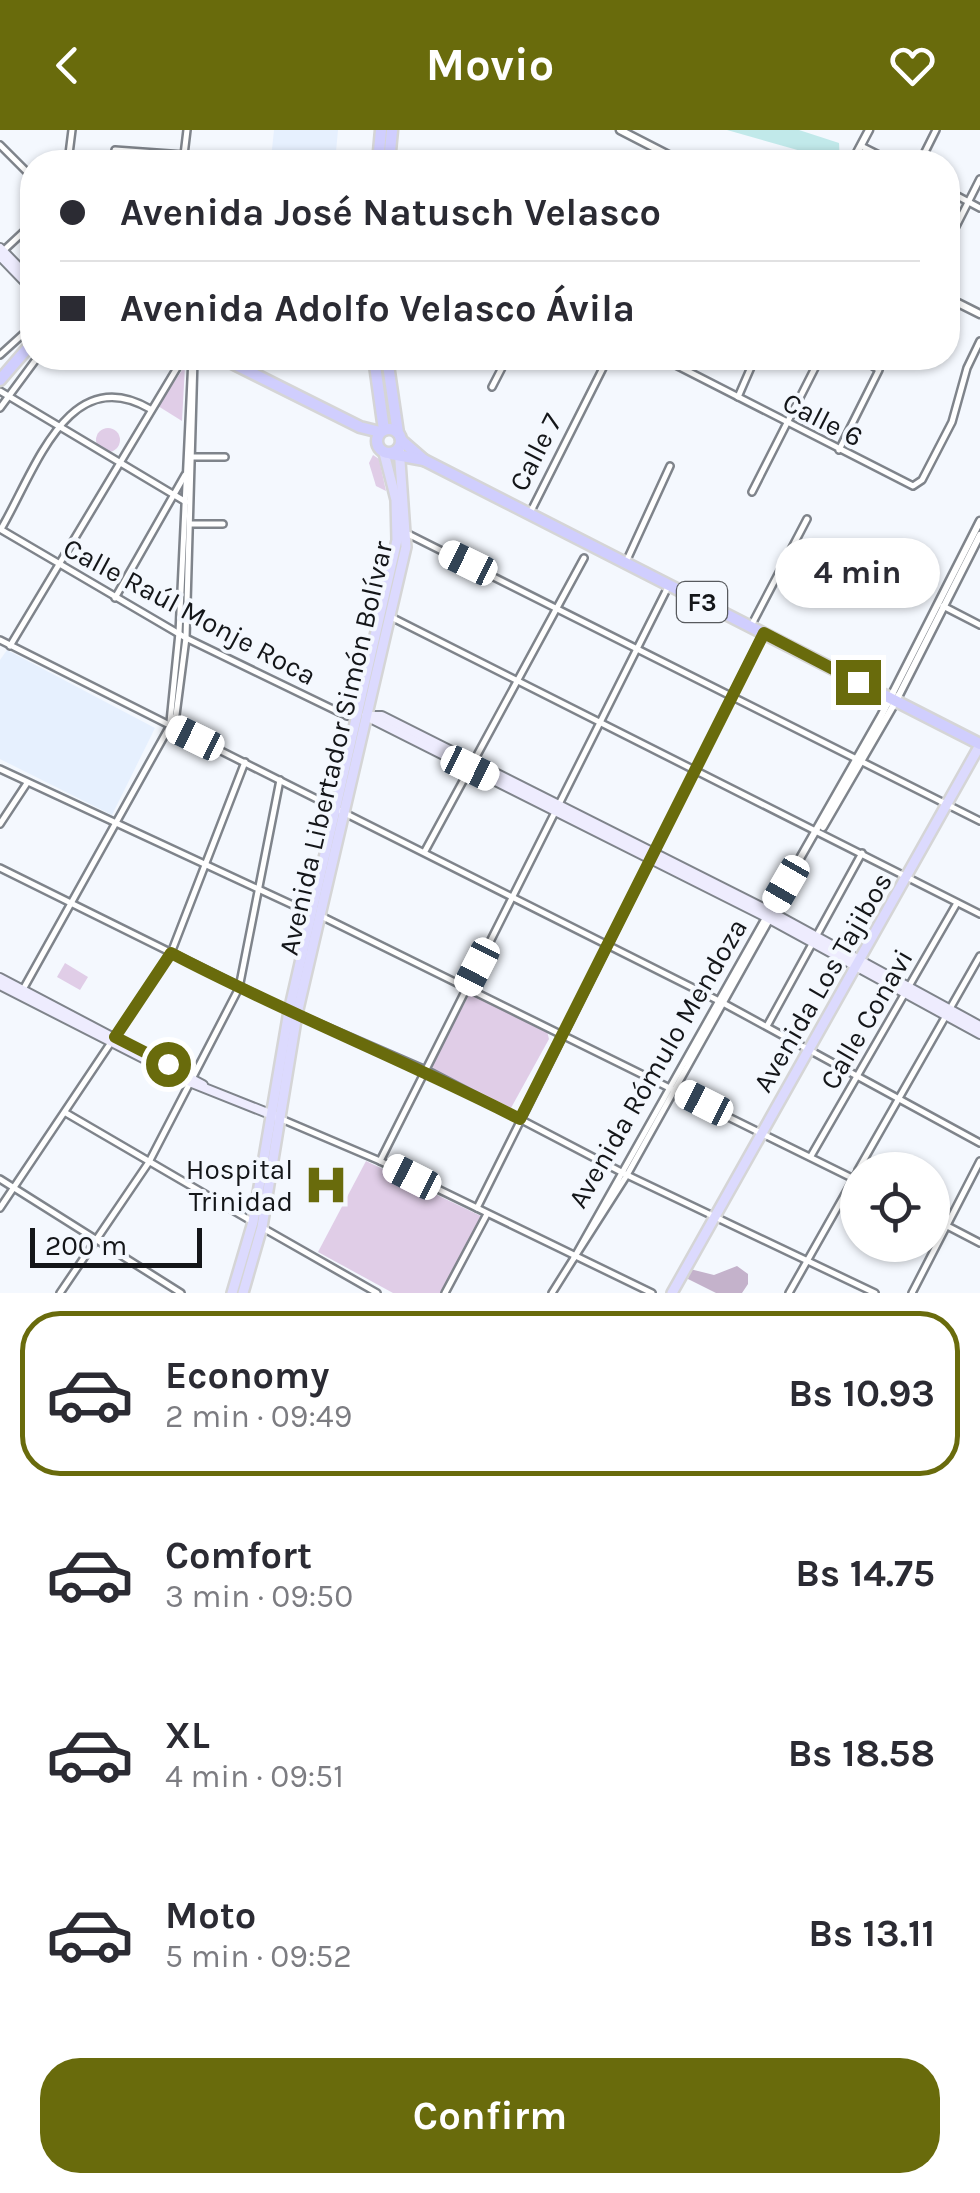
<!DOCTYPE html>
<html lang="en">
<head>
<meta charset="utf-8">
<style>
  :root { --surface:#fff; --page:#f7f7f7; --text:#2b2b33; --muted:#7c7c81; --line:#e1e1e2; --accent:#696b0c }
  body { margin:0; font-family:Karla,sans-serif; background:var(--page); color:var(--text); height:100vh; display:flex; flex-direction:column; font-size:38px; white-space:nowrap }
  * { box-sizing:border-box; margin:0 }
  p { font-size:32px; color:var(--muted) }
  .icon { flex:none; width:55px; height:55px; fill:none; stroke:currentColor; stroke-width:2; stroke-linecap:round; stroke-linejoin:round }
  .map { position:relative; height:1163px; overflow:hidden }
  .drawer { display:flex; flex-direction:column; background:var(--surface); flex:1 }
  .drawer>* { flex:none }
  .hud { position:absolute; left:20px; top:20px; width:940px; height:220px; border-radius:40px; box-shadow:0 2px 8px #0004; display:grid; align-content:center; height:220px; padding:0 40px; background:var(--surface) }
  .controls { position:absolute; left:840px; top:1022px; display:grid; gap:20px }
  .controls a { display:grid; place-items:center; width:110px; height:110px; border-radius:50%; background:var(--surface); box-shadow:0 2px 8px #0004; font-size:50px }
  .scale { position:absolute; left:30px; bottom:25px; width:172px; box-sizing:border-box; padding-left:10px; border:5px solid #141619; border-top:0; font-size:28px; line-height:35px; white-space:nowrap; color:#141619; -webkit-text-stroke:8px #f4f8fe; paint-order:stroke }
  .end { position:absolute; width:45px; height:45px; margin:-22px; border:12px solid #696b0c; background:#fff; box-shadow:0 0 0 5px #fff }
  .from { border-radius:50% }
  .bubble { position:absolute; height:70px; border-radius:35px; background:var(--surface); box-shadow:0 2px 8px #0004; font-size:32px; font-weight:700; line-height:70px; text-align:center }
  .car { position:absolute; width:30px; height:60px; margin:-30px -15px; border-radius:12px; box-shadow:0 0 8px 2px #0007; background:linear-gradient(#fff 24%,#345 0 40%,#fff 0 76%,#345 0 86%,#fff 0) }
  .hud b { display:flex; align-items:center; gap:35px; height:95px; font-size:38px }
  .hud b+b { border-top:2px solid var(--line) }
  .hud i { width:25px; height:25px; background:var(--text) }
  ul { padding:18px 0 0; list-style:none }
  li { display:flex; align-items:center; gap:30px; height:165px; margin:0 20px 15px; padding:0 20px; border:5px solid transparent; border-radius:40px }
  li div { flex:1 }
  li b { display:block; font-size:38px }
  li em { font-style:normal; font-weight:700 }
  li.on { border-color:var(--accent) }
  li>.icon { width:90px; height:90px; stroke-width:1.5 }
  .action { display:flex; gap:20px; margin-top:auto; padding:20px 40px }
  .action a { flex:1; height:115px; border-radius:40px; background:var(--accent); color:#fff; font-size:40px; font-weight:700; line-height:115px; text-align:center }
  header { display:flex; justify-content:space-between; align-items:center; height:130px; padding:0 40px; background:var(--accent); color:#fff; font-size:45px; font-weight:700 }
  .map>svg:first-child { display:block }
</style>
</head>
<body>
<header><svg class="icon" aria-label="back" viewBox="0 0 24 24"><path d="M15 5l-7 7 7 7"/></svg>Movio<svg class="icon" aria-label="heart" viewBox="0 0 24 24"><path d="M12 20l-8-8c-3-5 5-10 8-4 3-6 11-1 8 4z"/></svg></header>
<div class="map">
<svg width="980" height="1163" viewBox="0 0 980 1163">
  <rect width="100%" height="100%" fill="#f4f8fe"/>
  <g fill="#e6f0fe">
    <polygon points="274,0 338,0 335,32 271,29"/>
    <polygon points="7,520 155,598 112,685 0,629 0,530"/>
  </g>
  <g fill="#e0cde7">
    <polygon points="185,236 182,291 158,276"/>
    <circle cx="108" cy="310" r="12"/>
    <polygon points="373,325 379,329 386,361 376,356 369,333"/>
    <polygon points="65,833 88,847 80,860 57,847"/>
    <polygon points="470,863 547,901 549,909 511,978 434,940 432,934"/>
    <polygon points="366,1031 483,1087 442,1163 393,1163 318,1122"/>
  </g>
  <polygon fill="#c4b2cb" points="737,1136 748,1144 748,1154 742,1163 716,1163 688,1149 690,1139 714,1145"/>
  <polygon fill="#c1e9ea" points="727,0 799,0 839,13 840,32"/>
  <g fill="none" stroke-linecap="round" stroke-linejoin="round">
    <g stroke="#7f848b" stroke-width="10">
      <g id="minor">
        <polyline points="0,15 32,47"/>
        <polyline points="861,16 893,32"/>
        <polyline points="115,20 184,25"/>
        <polyline points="184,25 187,0"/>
        <polyline points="184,30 218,32"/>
        <polyline points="68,32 72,0"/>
        <polyline points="920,32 936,0"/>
        <polyline points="948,61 980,78"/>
        <polyline points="948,112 980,49"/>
        <polyline points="3,121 32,94"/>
        <polyline points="0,225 32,196"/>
        <polyline points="662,228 913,356 922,350 952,292 967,238 980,211"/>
        <polyline points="492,257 507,228"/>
        <polyline points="0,261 186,372"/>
        <polyline points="738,267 755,228"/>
        <polyline points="0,278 37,228"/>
        <polyline points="839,320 879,240 861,228"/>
        <polyline points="193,327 225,327"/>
        <polyline points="752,362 820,228"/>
        <polyline points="530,383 608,228"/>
        <polyline points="191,394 223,394"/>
        <polyline points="0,399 186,508 347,586 358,587"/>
        <path d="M1,399C35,341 68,231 150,279"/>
        <polyline points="408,404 980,691"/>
        <polyline points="626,432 670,336"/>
        <polyline points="115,468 185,345"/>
        <polyline points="943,476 980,495"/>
        <polyline points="391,487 980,784"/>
        <polyline points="751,496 807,389"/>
        <polyline points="0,510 723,873 980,1013"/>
        <polyline points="10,516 183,228"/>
        <polyline points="170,592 179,503 192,228"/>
        <polyline points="0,639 310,783"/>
        <polyline points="0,694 27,653"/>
        <polyline points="425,721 584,428"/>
        <polyline points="0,738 289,881"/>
        <polyline points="321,786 858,1051"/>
        <polyline points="766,787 574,1128 627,1045 770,789"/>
        <polyline points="21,863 176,585 186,508 194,228"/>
        <polyline points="299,885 426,940 627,1045 875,1163"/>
        <polyline points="767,896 862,723"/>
        <polyline points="66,983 253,1092"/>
        <polyline points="279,988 380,1031 652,1163"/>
        <polyline points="811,1026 957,773"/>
        <polyline points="380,1031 669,455"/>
        <polyline points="858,1040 980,826"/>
        <polyline points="0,1049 181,1163"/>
        <polyline points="0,1078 171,823 245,632"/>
        <polyline points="477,1078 763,504"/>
        <polyline points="932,1088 980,1113"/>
        <polyline points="263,1098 377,1163"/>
        <polyline points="60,1163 149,1032 239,858 280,650"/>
        <polyline points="445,1163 487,1084"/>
        <polyline points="552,1163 574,1128"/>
        <polyline points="789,1163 858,1041"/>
        <polyline points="912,1163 980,1031"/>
      </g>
    </g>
    <g stroke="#7f848b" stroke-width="11">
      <g id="tertiary">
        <polyline points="620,0 682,32"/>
        <polyline points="852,32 869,0"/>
        <polyline points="948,168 980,184"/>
        <polyline points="823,697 896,571 980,405"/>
        <polyline points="770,781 881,586 980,391"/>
      </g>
    </g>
    <g stroke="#7f848b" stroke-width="12">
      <g id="secondary">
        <polyline points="0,118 32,151"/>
        <polyline points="0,126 32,159"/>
        <polyline points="366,586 766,787 980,904"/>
        <polyline points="366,586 382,586 773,783 980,896"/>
        <polyline points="0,848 203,955"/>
        <polyline points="0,855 192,953 275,986"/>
      </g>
    </g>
    <g stroke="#d5d5d6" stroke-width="14">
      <g id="primary">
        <polyline points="232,1163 253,1092 289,881 397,410 396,370 384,323"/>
        <polyline points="243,1163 262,1097 297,884 406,417 399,317"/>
        <polyline points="672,1163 980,615"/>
      </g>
    </g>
    <g stroke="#d5d5d6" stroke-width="15">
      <g id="trunk">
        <polyline points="378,32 381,0"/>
        <polyline points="389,32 392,0"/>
        <polyline points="222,228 360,297 380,302"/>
        <polyline points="374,228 384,300"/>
        <polyline points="387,228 398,303"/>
        <polyline points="0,250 32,213"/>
        <circle cx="389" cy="311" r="12"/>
        <polyline points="401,310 424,330 980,614"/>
        <polyline points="391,324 424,330"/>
      </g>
    </g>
    <use href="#minor" stroke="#fff" stroke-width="5"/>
    <use href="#tertiary" stroke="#fff" stroke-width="6"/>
    <use href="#secondary" stroke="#eeecfe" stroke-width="8"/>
    <use href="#primary" stroke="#dcdafe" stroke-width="9"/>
    <use href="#trunk" stroke="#d0cefe" stroke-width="10"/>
  </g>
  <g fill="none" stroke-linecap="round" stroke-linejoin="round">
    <path stroke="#696b0c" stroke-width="12" d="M168,934L115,907L171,823C285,883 405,930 520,989L764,503L858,552"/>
  </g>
  <defs>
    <g id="hospital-bare" transform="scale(3.45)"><path d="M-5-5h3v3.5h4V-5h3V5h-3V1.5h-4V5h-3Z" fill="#696b0c" stroke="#f4f8fe" stroke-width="2.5" paint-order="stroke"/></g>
  </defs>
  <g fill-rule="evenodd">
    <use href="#hospital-bare" x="326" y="1055"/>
  </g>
  <g text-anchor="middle" stroke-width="8" stroke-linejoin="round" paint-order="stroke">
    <rect fill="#f4f8fe" stroke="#575a5e" stroke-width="2.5" x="677" y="452" width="50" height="40" rx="8"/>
    <g font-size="25" font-weight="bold" fill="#141619">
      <text x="702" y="481">F3</text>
    </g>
    <g font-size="28" fill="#141619" stroke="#f4f8fe">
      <text transform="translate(823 289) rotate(27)" y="10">Calle 6</text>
      <text transform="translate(535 322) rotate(-63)" y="10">Calle 7</text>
      <text transform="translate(190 481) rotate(28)" y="10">Calle Raúl Monje Roca</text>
      <text transform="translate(335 618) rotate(-77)" y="10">Avenida Libertador Simón Bolívar</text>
      <text transform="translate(822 852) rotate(-60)" y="10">Avenida Los Tajibos</text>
      <text transform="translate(866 889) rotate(-60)" y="10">Calle Conavi</text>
      <text transform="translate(657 933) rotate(-60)" y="10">Avenida Rómulo Mendoza</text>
    </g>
    <g font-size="28" fill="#141619" stroke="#f4f8fe" text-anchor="end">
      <text x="293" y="1049">Hospital<tspan x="293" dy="32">Trinidad</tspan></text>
    </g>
  </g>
</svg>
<div class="controls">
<a><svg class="icon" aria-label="locate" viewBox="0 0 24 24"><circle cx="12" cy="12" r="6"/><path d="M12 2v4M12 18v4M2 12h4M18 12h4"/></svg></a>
</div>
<div class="scale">200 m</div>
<i class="end from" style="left:168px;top:934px"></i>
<i class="end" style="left:858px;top:552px"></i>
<div class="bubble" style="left:775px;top:408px;width:165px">4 min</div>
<i class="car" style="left:468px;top:433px;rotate:296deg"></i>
<i class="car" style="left:195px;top:608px;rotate:296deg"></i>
<i class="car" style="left:470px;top:638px;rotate:116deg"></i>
<i class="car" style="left:786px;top:754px;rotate:210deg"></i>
<i class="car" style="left:477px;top:837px;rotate:207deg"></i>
<i class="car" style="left:704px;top:973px;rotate:297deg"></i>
<i class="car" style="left:412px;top:1047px;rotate:297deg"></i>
<div class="hud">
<b><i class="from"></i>Avenida José Natusch Velasco</b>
<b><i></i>Avenida Adolfo Velasco Ávila</b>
</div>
</div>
<section class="drawer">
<ul>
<li class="on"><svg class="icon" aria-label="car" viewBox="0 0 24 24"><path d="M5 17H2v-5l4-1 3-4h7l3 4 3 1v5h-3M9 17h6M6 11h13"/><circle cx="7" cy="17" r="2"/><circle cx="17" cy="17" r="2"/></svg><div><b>Economy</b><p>2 min · 09:49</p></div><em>Bs 10.93</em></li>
<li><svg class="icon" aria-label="car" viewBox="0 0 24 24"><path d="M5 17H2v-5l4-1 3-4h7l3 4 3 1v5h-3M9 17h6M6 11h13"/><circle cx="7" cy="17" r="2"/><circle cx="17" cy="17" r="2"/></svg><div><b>Comfort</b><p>3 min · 09:50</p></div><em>Bs 14.75</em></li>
<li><svg class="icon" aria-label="car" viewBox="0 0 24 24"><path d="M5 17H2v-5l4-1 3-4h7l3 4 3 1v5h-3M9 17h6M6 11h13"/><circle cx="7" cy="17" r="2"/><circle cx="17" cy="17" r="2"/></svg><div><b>XL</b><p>4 min · 09:51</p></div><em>Bs 18.58</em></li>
<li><svg class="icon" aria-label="car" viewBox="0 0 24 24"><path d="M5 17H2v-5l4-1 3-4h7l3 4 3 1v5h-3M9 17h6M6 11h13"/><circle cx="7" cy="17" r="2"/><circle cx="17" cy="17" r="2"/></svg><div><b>Moto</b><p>5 min · 09:52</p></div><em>Bs 13.11</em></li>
</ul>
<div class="action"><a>Confirm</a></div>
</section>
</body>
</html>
